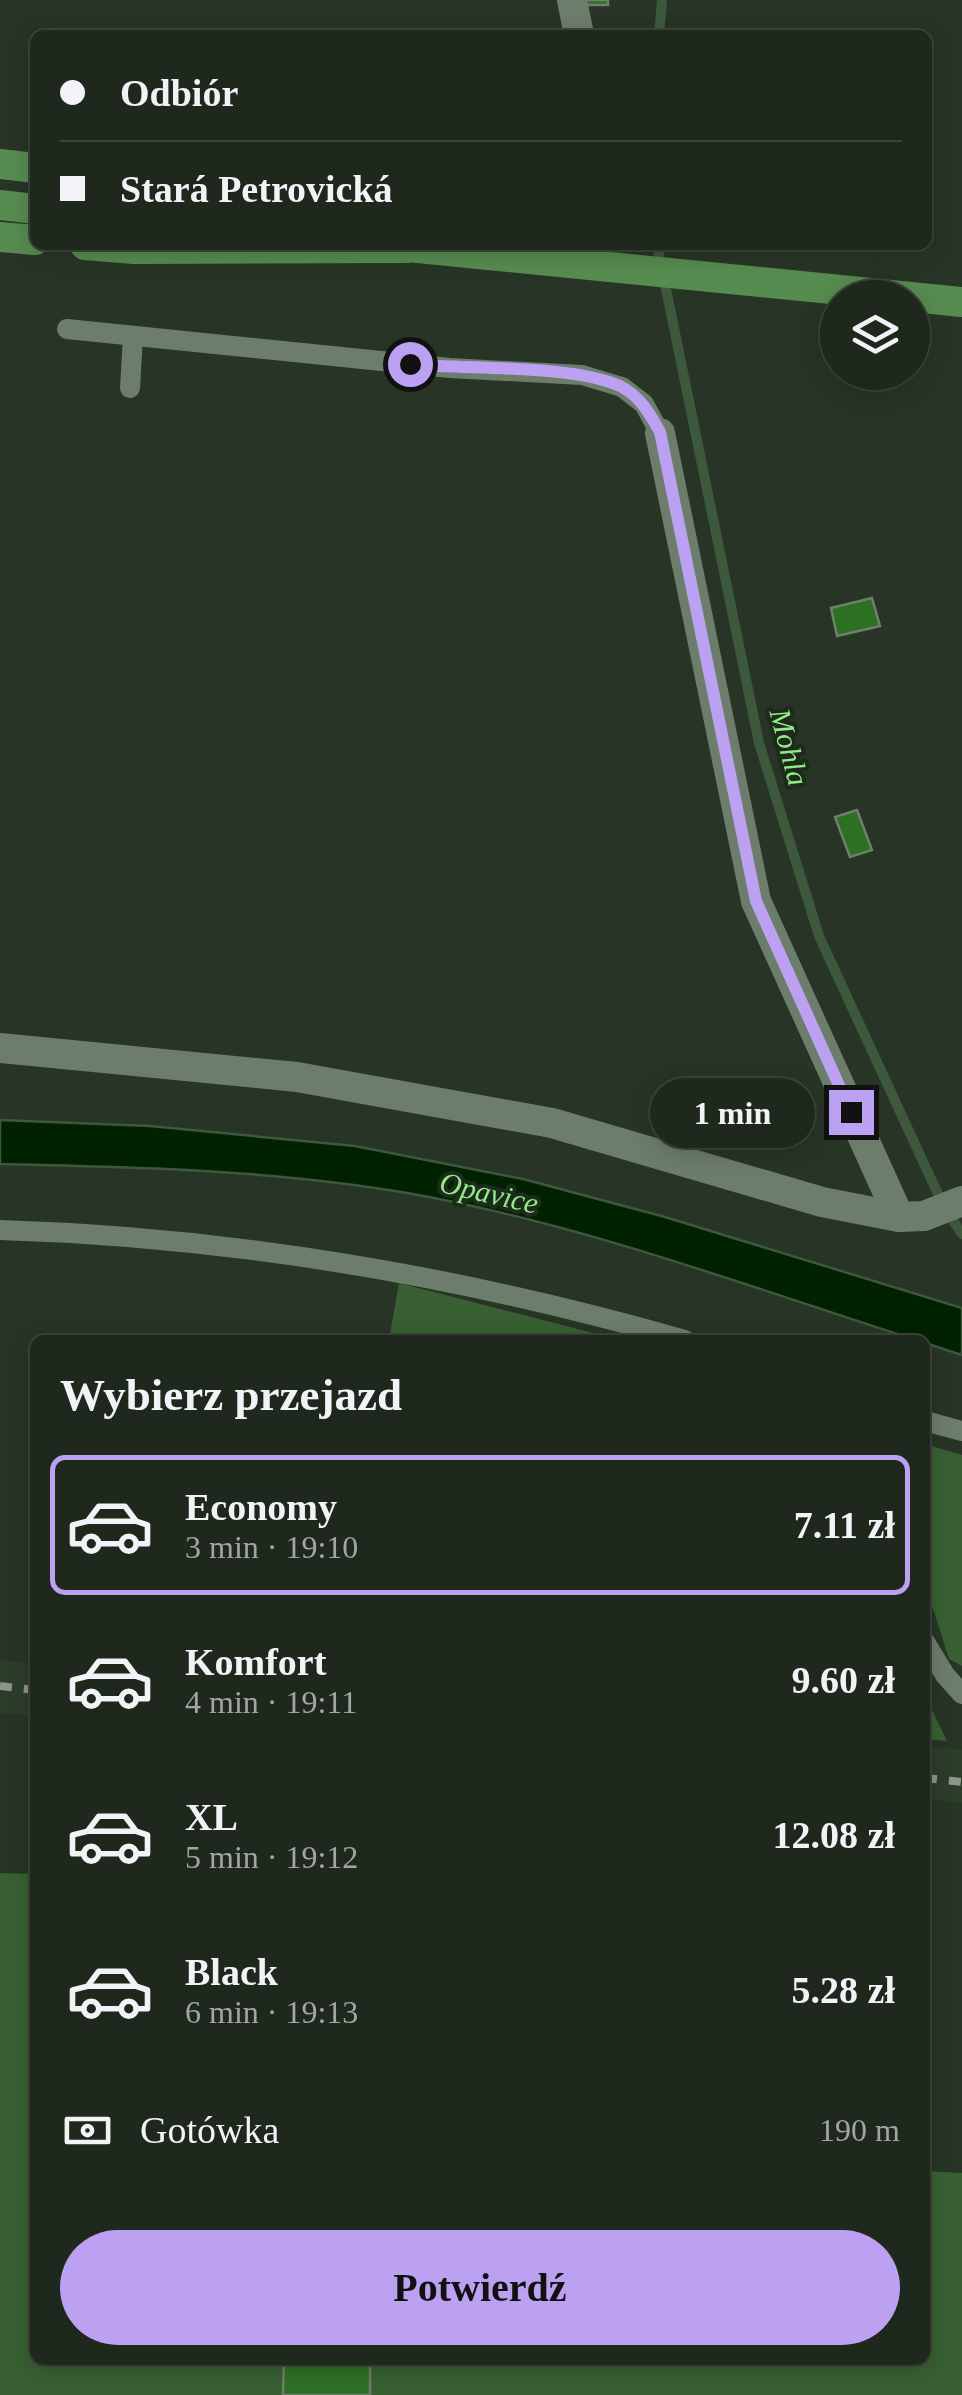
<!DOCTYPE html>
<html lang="pl">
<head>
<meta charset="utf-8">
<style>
  :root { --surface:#1e281c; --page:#2b3429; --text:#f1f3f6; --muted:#a1a6a3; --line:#3c443b; --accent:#bca0f2 }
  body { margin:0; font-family:"Times New Roman",serif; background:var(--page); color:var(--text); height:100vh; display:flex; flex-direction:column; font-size:38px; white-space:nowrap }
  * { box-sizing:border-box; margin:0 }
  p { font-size:32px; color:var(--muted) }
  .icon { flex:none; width:55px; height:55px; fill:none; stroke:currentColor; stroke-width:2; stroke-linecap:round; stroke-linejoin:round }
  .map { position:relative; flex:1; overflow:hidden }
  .details { position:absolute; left:30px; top:1335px; width:900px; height:1030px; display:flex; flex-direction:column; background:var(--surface); border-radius:15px; box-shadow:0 5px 25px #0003,0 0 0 2px var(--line) }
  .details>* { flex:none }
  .top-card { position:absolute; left:30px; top:30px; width:902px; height:220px; border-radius:15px; box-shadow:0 5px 25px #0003,0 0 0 2px var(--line); display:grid; align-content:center; height:220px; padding:0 30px; background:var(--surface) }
  .buttons { position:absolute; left:820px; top:280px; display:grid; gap:20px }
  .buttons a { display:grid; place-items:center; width:110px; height:110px; border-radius:50%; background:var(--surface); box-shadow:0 5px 25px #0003,0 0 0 2px var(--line); font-size:50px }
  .end { position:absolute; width:45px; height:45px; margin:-22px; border:12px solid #bca0f2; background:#111; box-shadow:0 0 0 5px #111 }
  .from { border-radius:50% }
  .bubble { position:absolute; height:70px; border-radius:35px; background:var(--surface); box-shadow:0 5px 25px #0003,0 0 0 2px var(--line); font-size:32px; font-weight:700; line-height:70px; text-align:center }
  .top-card b { display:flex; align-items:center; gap:35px; height:95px; font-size:38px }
  .top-card b+b { border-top:2px solid var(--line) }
  .top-card i { width:25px; height:25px; background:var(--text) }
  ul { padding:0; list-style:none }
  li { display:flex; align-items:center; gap:30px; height:140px; margin:0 20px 15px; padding:0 10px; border:5px solid transparent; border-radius:15px }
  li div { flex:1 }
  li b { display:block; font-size:38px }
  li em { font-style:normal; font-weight:700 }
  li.on { border-color:var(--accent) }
  li>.icon { width:90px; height:90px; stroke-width:1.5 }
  h2 { padding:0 30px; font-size:45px; line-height:120px }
  .pay { display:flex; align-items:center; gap:25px; height:110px; padding:0 30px; font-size:38px }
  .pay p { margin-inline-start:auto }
  .primary-button { display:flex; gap:20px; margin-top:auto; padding:20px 30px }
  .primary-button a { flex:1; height:115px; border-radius:60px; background:var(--accent); color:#111; font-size:40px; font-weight:700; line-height:115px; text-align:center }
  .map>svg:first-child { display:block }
</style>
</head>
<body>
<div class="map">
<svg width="962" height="2395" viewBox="0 0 962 2395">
  <rect width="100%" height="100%" fill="#283526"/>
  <g fill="#2c3e29">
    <polygon points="0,1660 35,1663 35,1716 0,1713"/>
    <polygon points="925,1746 962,1750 962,1803 925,1799"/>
  </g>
  <g fill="#386033">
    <polygon points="399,1283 620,1340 389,1340"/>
    <polygon points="925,1444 962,1455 962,1666 949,1659 925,1583"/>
    <polygon points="925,1695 947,1741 925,1739"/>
    <polygon points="0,1873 35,1874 35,2360 925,2360 925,2171 962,2173 962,2395 0,2395"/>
  </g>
  <path fill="#020" stroke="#3e583d" stroke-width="2.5" d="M0,1120L150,1126L355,1146L523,1179L665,1217L962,1308V1355L925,1343V1340H916C750,1287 579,1223 407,1193C273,1170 136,1167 0,1164Z"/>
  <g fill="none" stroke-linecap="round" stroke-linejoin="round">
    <g stroke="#3e583d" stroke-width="10">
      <polyline points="659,35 662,0"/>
      <polyline points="657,245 759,743 819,936 944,1207 962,1234"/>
    </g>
  </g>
  <g fill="#2d7024" stroke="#6f7e6d" stroke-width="2.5">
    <rect x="586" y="0" width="22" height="5"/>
    <polygon points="872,598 880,626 837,636 831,608"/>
    <polygon points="857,810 872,850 850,857 835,817"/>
    <polygon points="284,2360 370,2360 370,2395 283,2395"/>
  </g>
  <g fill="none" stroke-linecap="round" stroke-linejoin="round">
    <g stroke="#6d7d6b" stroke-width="20">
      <polyline points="67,329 450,368 582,375 622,387 644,404 660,433"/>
      <polyline points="130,388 133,336"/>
      <path d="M0,1230C233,1237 461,1276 685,1340"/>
      <polyline points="925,1421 962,1431"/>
      <polyline points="925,1642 945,1675 962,1694"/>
    </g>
    <g stroke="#6d7d6b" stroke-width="30">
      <polyline points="572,0 579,35"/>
      <polyline points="660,433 756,901 899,1217"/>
      <polyline points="0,1048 297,1077 552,1123 822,1202 899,1217 924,1216 962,1201"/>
    </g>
    <g stroke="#578c50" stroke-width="30">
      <polyline points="0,164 35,168"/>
      <polyline points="0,205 35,209"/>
      <polyline points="0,237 35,240"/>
      <polyline points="85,245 134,249 407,248"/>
      <polyline points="388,245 962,302"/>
    </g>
    <g stroke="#8c968a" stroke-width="8" stroke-dasharray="12 12" stroke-linecap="butt">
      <polyline points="0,1686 35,1690"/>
      <polyline points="925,1778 962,1782"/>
    </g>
  </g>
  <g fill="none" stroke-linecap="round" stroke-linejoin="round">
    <path stroke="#bca0f2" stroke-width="12" d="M410,364C468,370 571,364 620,386C640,396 650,414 660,432L756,901L851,1112"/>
  </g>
  <g text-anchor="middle" stroke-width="8" stroke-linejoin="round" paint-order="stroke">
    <g font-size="30" font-style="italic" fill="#91ea85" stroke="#1e2b1c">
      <text transform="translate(789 747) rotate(75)" y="10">Mohla</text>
      <text transform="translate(489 1193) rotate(13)" y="10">Opavice</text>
    </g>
  </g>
</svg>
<div class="buttons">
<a><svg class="icon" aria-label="layers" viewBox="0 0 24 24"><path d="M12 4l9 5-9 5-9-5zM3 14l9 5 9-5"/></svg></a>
</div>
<i class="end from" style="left:410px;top:364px"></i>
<i class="end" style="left:851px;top:1112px"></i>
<div class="bubble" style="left:650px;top:1078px;width:165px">1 min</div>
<div class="top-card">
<b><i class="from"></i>Odbiór</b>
<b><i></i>Stará Petrovická</b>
</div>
<section class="details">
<h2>Wybierz przejazd</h2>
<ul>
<li class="on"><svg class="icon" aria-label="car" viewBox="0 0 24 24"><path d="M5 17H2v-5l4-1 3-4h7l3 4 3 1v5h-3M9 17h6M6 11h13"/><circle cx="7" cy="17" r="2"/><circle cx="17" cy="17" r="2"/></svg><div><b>Economy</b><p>3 min · 19:10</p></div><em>7.11 zł</em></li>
<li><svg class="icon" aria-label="car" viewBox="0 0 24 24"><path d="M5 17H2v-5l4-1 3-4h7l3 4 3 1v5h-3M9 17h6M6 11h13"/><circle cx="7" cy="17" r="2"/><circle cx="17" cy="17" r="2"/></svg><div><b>Komfort</b><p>4 min · 19:11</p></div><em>9.60 zł</em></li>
<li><svg class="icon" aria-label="car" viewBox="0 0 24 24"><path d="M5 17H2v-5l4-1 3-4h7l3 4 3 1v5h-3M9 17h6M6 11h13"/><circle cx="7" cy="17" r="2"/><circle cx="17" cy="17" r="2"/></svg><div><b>XL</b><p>5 min · 19:12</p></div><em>12.08 zł</em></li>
<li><svg class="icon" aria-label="car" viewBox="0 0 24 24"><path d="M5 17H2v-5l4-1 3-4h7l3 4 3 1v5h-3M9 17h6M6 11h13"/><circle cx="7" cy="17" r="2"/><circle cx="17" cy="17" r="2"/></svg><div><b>Black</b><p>6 min · 19:13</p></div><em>5.28 zł</em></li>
</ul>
<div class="pay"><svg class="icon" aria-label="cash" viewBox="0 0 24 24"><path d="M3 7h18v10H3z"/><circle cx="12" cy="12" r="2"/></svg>Gotówka<p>190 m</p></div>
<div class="primary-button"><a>Potwierdź</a></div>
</section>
</div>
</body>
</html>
